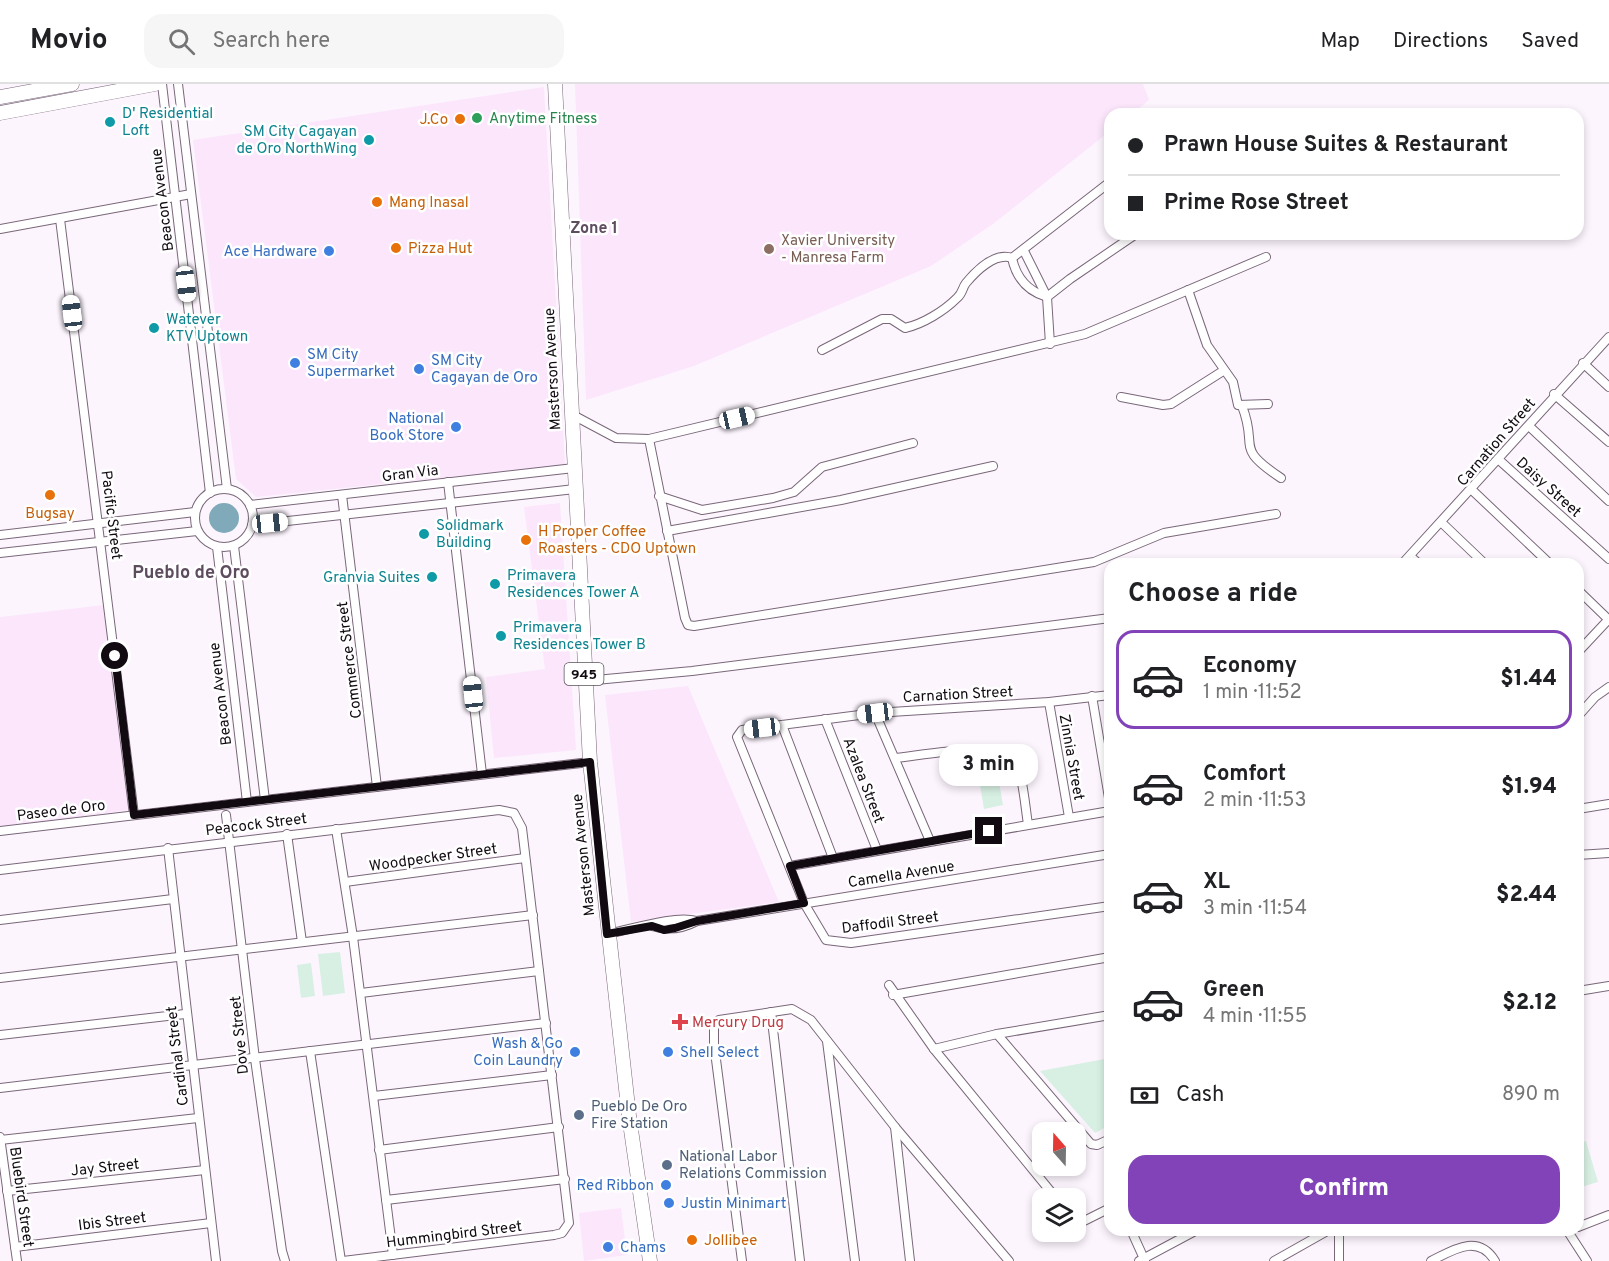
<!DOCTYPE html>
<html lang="en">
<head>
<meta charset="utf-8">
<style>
  :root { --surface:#fff; --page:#f6f6f6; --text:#202124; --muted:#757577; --line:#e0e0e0; --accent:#8343b8 }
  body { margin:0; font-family:Overpass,sans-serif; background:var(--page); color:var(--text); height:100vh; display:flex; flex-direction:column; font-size:22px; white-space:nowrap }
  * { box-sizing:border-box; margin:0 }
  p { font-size:20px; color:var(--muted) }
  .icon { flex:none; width:33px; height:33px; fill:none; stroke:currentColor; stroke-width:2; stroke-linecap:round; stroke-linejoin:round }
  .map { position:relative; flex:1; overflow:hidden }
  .details { position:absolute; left:1104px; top:474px; width:480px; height:678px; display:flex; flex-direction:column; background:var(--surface); border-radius:18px; box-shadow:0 3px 9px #0003 }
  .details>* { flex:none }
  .banner { position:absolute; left:1104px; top:24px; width:480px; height:132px; border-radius:18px; box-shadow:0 3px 9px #0003; display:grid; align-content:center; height:132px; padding:0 24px; background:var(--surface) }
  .needle { width:39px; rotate:340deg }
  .controls { position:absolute; left:1032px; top:1038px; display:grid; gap:12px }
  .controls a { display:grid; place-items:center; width:54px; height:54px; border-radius:12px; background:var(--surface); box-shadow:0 3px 9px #0003; font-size:30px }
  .end { position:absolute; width:27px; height:27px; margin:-14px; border:8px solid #110a11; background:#fff; box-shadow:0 0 0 3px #fff }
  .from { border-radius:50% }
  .bubble { position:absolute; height:42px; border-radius:18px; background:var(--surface); box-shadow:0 3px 9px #0003; font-size:20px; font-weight:800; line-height:42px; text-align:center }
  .car { position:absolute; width:18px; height:36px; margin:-18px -9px; border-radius:8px; box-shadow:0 0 4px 2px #0007; background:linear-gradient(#fff 24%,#345 0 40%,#fff 0 76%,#345 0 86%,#fff 0) }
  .banner b { display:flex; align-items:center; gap:21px; height:57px; font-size:22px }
  .banner b+b { border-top:2px solid var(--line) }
  .banner i { width:15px; height:15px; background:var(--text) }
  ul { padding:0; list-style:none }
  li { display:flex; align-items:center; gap:18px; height:99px; margin:0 12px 9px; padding:0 12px; border:3px solid transparent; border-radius:18px }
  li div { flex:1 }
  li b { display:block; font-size:22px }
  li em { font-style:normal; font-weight:800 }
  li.selected { border-color:var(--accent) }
  li>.icon { width:54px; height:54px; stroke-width:1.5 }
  h2 { padding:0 24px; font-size:27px; line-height:72px }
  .pay { display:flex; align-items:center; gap:15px; height:66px; padding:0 24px; font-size:22px }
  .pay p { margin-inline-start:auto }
  .cta { display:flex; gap:12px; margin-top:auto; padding:12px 24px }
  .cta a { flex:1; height:69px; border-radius:18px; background:var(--accent); color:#fff; font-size:24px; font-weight:800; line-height:69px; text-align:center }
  header { display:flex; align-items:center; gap:36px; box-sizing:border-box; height:84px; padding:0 30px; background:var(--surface); border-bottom:2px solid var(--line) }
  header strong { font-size:28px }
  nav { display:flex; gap:33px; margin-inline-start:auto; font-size:21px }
  .search { width:420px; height:54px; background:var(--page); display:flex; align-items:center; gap:15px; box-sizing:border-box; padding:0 21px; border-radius:18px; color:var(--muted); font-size:22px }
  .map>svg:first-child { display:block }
</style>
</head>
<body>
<header>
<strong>Movio</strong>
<div class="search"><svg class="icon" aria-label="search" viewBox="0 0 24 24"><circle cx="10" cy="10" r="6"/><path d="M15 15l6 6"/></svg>Search here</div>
<nav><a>Map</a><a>Directions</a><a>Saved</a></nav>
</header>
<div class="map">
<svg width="1609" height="1177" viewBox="0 0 1609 1177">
  <rect width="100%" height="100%" fill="#fdf5fe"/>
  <g fill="#fbe6fc">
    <polygon points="575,0 1143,0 1149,16 1132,30 1110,30 1110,47 993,140 931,182 694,282 586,316"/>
    <polygon points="544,3 565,381 256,413 236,395 193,56"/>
    <polygon points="560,419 576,666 494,674 486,593 545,585 524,423"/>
    <polygon points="104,521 129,726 0,743 0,533"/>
    <polygon points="688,602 779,818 631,838 605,611"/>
    <polygon points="621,1124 627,1171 584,1177 579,1129"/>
  </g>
  <g fill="#d8f0e3">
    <polygon points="996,681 1003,721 984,725 977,684"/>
    <polygon points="340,868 345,909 323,912 318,870"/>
    <polygon points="311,879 315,912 301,914 297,881"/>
    <polygon points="1110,974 1110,1041 1095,1049 1040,987"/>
    <polygon points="1586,1057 1598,1098 1578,1104 1578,1059"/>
  </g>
  <circle fill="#80a9ba" cx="224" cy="434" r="15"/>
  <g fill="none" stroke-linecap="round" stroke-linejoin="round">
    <g stroke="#796779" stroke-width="10">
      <g id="minor">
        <polyline points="162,0 210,409"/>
        <polyline points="178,0 227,405"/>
        <polyline points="60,135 134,731"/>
        <polyline points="0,145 191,110"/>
        <polyline points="1024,167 1047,213"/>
        <polyline points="1188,206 1207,261 1233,298 1238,321 1268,320"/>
        <path d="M1047,213C1027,207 1016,193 1012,174L1110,98"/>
        <polyline points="1050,260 1047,213 1070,195 1136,150"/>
        <path d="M822,266L882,235H891L905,244C923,240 944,227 957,214C963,209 962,204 966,199C976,187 995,168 1012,174"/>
        <polyline points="1583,279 1609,303"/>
        <polyline points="1554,310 1609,358"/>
        <polyline points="1121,313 1163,321 1171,320 1223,287"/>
        <path d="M1242,322C1259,365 1233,362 1281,394"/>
        <polyline points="571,330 616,354 649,355 1085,250 1266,173"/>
        <polyline points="1530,343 1609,417"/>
        <polyline points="649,355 685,534 688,541 694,542 1094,478 1164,449 1276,430"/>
        <polyline points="1498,375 1609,475"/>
        <polyline points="448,398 482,690"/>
        <circle cx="224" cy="434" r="29"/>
        <polyline points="1472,406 1550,480"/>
        <polyline points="342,411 377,703"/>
        <polyline points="659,412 702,426 773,414 794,408 822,383 913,359"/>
        <polyline points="250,421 574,384"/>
        <polyline points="1441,438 1485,480"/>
        <polyline points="252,441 575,405"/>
        <polyline points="667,447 841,416 993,382"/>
        <polyline points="0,451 195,428"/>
        <polyline points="234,462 265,716"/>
        <polyline points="217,463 247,718"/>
        <polyline points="0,469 197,447"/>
        <polyline points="1410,472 1419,480"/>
        <polyline points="1402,480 1609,253"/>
        <polyline points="1578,506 1609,536"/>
        <polyline points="1578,568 1609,535"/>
        <polyline points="585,597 692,587 1110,534"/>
        <polyline points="1110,611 1049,618 875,629 742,646 737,653 804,819 826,856 851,859 1110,822"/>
        <polyline points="1092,612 1110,720"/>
        <polyline points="1049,618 1069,733"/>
        <polyline points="875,629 930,757"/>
        <polyline points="1578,632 1595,613 1609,603"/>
        <polyline points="825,635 877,766"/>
        <polyline points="782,641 833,774"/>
        <path d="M895,674C918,672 998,656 1012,673C1023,685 1025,723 1028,740"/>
        <polyline points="1578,725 1609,720"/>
        <polyline points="226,731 255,975 282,1167 285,1177"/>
        <polyline points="336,745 353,853 393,1171"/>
        <polyline points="0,747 590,678"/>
        <polyline points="287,750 302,858"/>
        <polyline points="168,764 216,1177"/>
        <polyline points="1578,771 1609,769"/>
        <polyline points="790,782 1110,727"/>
        <polyline points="0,786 499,726 514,729 522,744 569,1139 562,1149 554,1151 343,1177"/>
        <polyline points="345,798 525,774"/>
        <polyline points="0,836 173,815"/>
        <path d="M652,842C668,847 682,845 697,837L1110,770"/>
        <path d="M607,850C633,845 674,831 697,837"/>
        <polyline points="0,894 533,831"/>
        <polyline points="889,901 934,965 1056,1114"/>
        <polyline points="1578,907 1609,902"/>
        <polyline points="361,909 539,887"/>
        <polyline points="893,911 1110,873"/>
        <polyline points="771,928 800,1177"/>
        <polyline points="997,950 1091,1060 1097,1061 1110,1055"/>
        <polyline points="0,951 185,930"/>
        <polyline points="827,957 855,1177"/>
        <polyline points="934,965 997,950 1110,931"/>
        <polyline points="310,967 341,1177"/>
        <polyline points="0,1004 546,939"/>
        <polyline points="374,1012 552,991"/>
        <polyline points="895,1043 910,1177"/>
        <polyline points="0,1053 17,1177"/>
        <polyline points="0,1056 198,1034"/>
        <polyline points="379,1066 559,1043"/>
        <polyline points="7,1107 205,1086"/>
        <polyline points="386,1116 565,1095"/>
        <polyline points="1076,1138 1082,1138 1110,1124"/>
        <polyline points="1578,1143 1609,1131"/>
        <polyline points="1131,1146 1145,1177"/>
        <polyline points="1339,1146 1339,1177"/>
        <polyline points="1567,1146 1587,1177"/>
        <polyline points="15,1163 211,1139"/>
        <polyline points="742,1177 714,960 714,941 719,936 792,925 811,936 895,1043 1009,1177"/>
        <polyline points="1139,1177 1197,1146"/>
        <polyline points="1274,1177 1329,1146"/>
        <path d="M1431,1177C1453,1166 1478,1149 1495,1177"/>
      </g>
    </g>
    <g stroke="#796779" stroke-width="15">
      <g id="primary">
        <polyline points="555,0 590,678 629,1032 650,1177"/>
        <polyline points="0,13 72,0"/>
        <polyline points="0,29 155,0"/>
      </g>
    </g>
    <use href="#minor" stroke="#fff" stroke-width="8"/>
    <use href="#primary" stroke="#fff" stroke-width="14"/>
  </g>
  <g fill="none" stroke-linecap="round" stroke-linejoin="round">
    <polyline stroke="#110a11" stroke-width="8" points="115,572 134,731 590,678 607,850 652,842 664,846 675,844 697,837 804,819 790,782 989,747"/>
  </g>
  <circle fill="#2e9e5b" stroke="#fff" stroke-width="2" cx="477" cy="34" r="6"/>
  <g fill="#e8710a" stroke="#fff" stroke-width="2">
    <circle cx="460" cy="35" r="6"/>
    <circle cx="377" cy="118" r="6"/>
    <circle cx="396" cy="164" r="6"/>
    <circle cx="50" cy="411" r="6"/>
    <circle cx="526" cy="456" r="6"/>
    <circle cx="692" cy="1156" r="6"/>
  </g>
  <g fill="#0f9aa8" stroke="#fff" stroke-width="2">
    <circle cx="110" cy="38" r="6"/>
    <circle cx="369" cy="56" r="6"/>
    <circle cx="154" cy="244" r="6"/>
    <circle cx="424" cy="450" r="6"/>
    <circle cx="432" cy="493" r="6"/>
    <circle cx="495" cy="500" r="6"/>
    <circle cx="501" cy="552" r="6"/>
  </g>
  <circle fill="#8d6e63" stroke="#fff" stroke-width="2" cx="769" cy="165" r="6"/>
  <g fill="#3f7fe0" stroke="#fff" stroke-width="2">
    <circle cx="329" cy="167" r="6"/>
    <circle cx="295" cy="279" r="6"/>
    <circle cx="419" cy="285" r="6"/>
    <circle cx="456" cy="343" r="6"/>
    <circle cx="575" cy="968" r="6"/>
    <circle cx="668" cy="968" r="6"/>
    <circle cx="666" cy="1101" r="6"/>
    <circle cx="669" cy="1119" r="6"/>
    <circle cx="608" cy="1163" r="6"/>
  </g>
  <path fill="#e0444e" stroke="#fff" stroke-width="2" d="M677 929h6v6h6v6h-6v6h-6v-6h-6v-6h6z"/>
  <g fill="#5c6f8a" stroke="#fff" stroke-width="2">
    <circle cx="579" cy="1031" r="6"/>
    <circle cx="667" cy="1081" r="6"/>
  </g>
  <g text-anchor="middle" stroke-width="5" stroke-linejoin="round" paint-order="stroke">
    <rect fill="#fff" stroke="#585458" stroke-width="1.5" x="564.5" y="579" width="39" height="22" rx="4.5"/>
    <g font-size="14" font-weight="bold" fill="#110a11">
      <text x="584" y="595">945</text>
    </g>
    <g font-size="15" fill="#0d838f" stroke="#fff" text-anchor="start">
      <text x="122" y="34">D' Residential<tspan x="122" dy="17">Loft</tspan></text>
      <text x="357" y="52" text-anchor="end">SM City Cagayan<tspan x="357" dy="17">de Oro NorthWing</tspan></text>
      <text x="166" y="240">Watever<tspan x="166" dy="17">KTV Uptown</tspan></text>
      <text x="436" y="446">Solidmark<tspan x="436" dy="17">Building</tspan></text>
      <text x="507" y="496">Primavera<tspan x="507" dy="17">Residences Tower A</tspan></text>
      <text x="420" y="498" text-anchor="end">Granvia Suites</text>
      <text x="513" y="548">Primavera<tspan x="513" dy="17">Residences Tower B</tspan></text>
    </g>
    <g font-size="15" fill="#27864d" stroke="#fff" text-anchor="start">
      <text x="489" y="39">Anytime Fitness</text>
    </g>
    <g font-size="15" fill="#c56008" stroke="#fff" text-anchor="start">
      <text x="448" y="40" text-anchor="end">J.Co</text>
      <text x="389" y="123">Mang Inasal</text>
      <text x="408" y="169">Pizza Hut</text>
      <text x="50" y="434" text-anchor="middle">Bugsay</text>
      <text x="538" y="452">H Proper Coffee<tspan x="538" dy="17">Roasters - CDO Uptown</tspan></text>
      <text x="704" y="1161">Jollibee</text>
    </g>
    <g font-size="15" fill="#110a11" stroke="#fff">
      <text transform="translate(162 116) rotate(-97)" y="5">Beacon Avenue</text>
      <text transform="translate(552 285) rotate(-93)" y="5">Masterson Avenue</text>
      <text transform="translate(1496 358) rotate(-49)" y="5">Carnation Street</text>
      <text transform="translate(410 389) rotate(-7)" y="5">Gran Via</text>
      <text transform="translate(1549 403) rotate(42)" y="5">Daisy Street</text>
      <text transform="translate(112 431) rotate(83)" y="5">Pacific Street</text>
      <text transform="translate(349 576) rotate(-97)" y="5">Commerce Street</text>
      <text transform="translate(220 610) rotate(-97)" y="5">Beacon Avenue</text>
      <text transform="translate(958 610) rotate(-3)" y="5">Carnation Street</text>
      <text transform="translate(1072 673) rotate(80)" y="5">Zinnia Street</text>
      <text transform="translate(864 696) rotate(69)" y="5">Azalea Street</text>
      <text transform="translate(61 726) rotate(-7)" y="5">Paseo de Oro</text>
      <text transform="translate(256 740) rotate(-7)" y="5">Peacock Street</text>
      <text transform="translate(583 771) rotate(-96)" y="5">Masterson Avenue</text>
      <text transform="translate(433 773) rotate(-8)" y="5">Woodpecker Street</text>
      <text transform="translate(901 790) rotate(-9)" y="5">Camella Avenue</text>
      <text transform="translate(890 838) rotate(-7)" y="5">Daffodil Street</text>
      <text transform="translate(239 951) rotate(-96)" y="5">Dove Street</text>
      <text transform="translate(177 972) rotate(-97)" y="5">Cardinal Street</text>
      <text transform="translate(105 1083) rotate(-6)" y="5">Jay Street</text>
      <text transform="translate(22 1113) rotate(82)" y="5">Bluebird Street</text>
      <text transform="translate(112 1137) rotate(-7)" y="5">Ibis Street</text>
      <text transform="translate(454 1150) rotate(-7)" y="5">Hummingbird Street</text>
    </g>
    <g font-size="15" fill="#785e54" stroke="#fff" text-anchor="start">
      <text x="781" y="161">Xavier University<tspan x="781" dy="17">- Manresa Farm</tspan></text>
    </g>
    <g font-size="15" fill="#366cbe" stroke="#fff" text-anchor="start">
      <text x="317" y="172" text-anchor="end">Ace Hardware</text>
      <text x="307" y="275">SM City<tspan x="307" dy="17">Supermarket</tspan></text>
      <text x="431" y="281">SM City<tspan x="431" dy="17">Cagayan de Oro</tspan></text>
      <text x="444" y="339" text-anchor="end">National<tspan x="444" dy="17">Book Store</tspan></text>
      <text x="563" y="964" text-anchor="end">Wash &amp; Go<tspan x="563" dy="17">Coin Laundry</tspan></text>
      <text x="680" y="973">Shell Select</text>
      <text x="654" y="1106" text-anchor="end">Red Ribbon</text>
      <text x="681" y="1124">Justin Minimart</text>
      <text x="620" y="1168">Chams</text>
    </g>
    <g font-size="15" fill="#be3a42" stroke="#fff" text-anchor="start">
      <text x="692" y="943">Mercury Drug</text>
    </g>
    <g font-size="15" fill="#4e5e75" stroke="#fff" text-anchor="start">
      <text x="591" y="1027">Pueblo De Oro<tspan x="591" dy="17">Fire Station</tspan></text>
      <text x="679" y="1077">National Labor<tspan x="679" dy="17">Relations Commission</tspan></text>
    </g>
    <g font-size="16" font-weight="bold" fill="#5e4d5f" stroke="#fff">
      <text x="594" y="149">Zone 1</text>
    </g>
    <g font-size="18" font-weight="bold" fill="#5e4d5f" stroke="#fff">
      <text x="191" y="494">Pueblo de Oro</text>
    </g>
  </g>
</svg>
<div class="controls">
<a><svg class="needle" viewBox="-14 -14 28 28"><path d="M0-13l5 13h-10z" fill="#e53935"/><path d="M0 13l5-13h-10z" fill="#757577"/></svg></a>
<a><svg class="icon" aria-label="layers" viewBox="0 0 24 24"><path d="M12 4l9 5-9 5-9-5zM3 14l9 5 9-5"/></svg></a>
</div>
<i class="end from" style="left:115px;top:572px"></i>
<i class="end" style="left:989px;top:747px"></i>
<div class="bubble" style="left:939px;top:660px;width:99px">3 min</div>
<i class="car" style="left:186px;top:200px;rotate:173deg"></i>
<i class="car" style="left:72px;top:229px;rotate:353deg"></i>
<i class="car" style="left:737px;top:334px;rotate:77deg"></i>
<i class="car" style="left:270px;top:439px;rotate:84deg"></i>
<i class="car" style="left:473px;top:610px;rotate:354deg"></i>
<i class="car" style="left:875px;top:629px;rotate:263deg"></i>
<i class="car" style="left:762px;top:644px;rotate:263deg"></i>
<div class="banner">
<b><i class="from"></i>Prawn House Suites &amp; Restaurant</b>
<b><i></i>Prime Rose Street</b>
</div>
<section class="details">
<h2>Choose a ride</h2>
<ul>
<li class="selected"><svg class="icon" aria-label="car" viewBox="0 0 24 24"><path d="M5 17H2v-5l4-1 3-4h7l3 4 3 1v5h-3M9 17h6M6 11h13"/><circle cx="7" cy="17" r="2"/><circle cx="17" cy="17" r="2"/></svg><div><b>Economy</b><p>1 min · 11:52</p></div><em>$1.44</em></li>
<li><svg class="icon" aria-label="car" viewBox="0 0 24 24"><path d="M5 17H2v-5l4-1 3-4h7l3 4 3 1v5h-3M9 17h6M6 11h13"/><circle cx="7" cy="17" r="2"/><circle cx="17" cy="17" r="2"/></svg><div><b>Comfort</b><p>2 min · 11:53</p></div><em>$1.94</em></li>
<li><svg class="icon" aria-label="car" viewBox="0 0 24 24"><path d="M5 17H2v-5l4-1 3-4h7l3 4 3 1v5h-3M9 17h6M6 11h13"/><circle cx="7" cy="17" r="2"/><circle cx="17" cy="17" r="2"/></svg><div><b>XL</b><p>3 min · 11:54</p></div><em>$2.44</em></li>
<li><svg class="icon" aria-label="car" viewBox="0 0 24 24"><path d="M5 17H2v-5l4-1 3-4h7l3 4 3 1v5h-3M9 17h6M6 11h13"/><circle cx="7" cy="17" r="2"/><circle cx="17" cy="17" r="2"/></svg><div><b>Green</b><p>4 min · 11:55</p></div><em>$2.12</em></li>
</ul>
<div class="pay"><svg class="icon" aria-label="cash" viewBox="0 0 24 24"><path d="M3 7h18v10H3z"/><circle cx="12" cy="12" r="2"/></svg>Cash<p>890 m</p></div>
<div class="cta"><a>Confirm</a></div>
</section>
</div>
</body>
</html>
